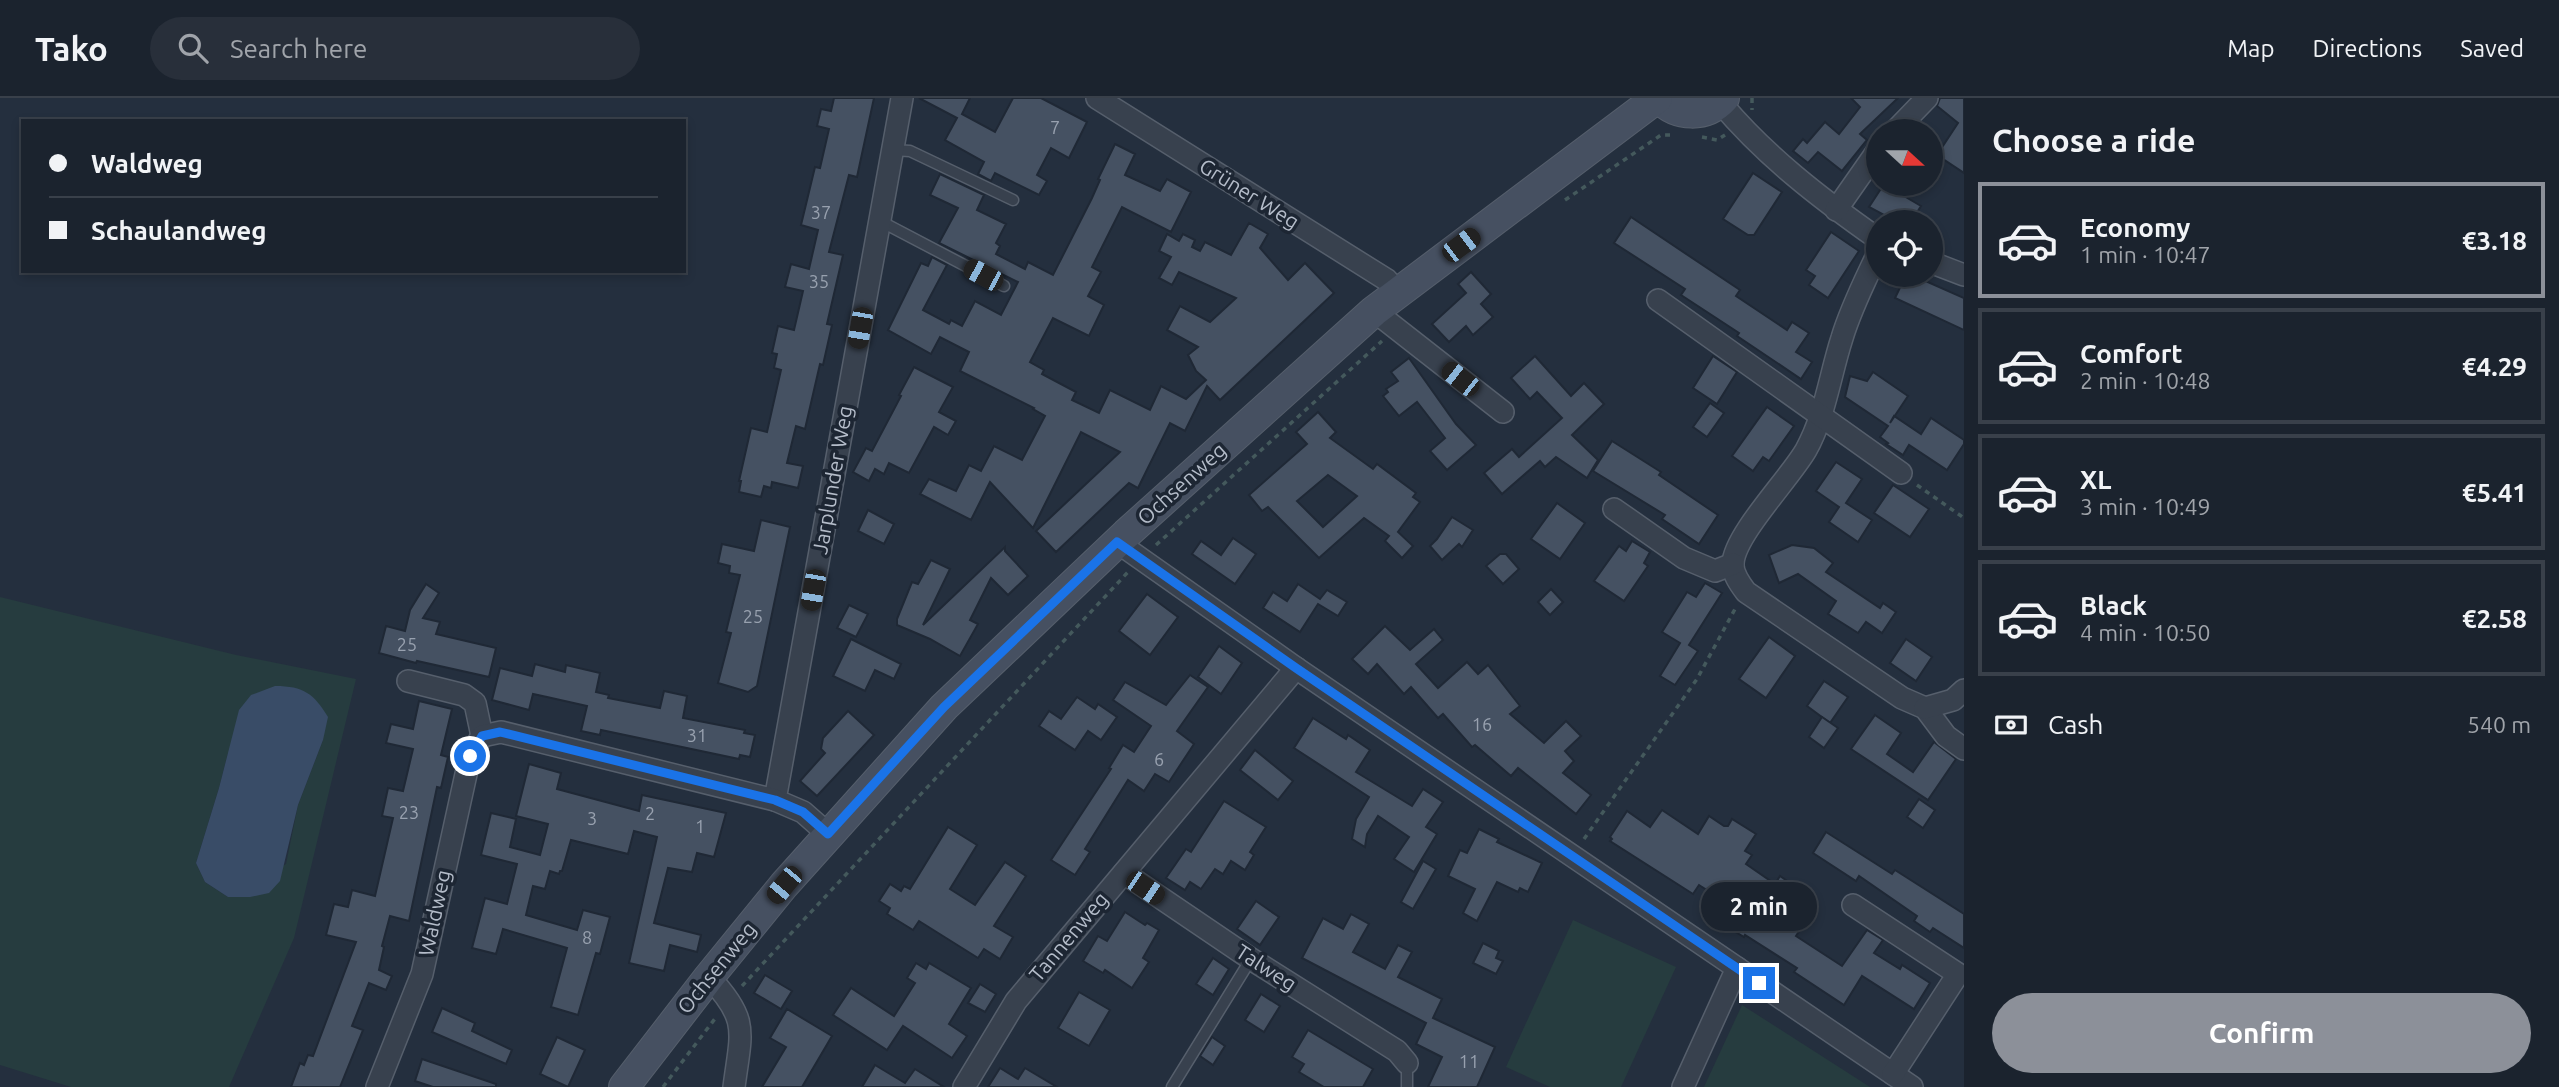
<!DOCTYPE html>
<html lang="en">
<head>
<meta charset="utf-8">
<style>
  :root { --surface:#1b232e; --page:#282f3a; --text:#f1f3f6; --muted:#a0a4aa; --line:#39404a; --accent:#8c9099 }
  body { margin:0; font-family:Ubuntu,sans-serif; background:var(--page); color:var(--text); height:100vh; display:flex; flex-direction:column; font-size:26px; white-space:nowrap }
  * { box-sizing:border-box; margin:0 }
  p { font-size:23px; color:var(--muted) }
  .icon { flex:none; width:38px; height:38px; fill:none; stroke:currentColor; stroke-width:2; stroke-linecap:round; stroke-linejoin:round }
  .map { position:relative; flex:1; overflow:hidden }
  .side { display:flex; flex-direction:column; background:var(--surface); width:595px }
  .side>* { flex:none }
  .top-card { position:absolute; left:21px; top:21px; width:665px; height:154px; border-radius:0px; box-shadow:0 4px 10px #0003,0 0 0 2px var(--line); display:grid; align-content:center; height:154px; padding:0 28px; background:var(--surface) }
  .needle { width:46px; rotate:111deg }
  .buttons { position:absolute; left:1866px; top:21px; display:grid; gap:14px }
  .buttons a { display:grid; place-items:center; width:77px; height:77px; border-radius:50%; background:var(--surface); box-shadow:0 4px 10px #0003,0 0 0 2px var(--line); font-size:35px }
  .end { position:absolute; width:32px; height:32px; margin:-16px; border:9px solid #1a73e8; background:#fff; box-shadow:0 0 0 4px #fff }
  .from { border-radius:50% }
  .bubble { position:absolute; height:49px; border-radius:24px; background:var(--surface); box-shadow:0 4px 10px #0003,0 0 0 2px var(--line); font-size:23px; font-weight:600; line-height:49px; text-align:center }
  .car { position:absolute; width:21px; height:42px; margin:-21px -10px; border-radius:9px; box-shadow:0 0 5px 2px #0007; background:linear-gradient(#222 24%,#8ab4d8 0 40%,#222 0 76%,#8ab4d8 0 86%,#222 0) }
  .top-card b { display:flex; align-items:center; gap:24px; height:66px; font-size:26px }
  .top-card b+b { border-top:2px solid var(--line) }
  .top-card i { width:18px; height:18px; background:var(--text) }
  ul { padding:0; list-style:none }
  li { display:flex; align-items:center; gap:21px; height:116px; margin:0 14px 10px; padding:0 14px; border:4px solid var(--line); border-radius:0px }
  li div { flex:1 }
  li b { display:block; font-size:26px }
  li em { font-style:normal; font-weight:600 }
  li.on { border-color:var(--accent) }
  li>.icon { width:63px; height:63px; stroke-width:1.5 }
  h2 { padding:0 28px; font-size:32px; line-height:84px }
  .pay { display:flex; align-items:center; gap:18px; height:77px; padding:0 28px; font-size:26px }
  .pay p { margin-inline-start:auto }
  .primary-button { display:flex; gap:14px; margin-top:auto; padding:14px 28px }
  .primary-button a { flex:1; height:80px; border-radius:42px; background:var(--accent); color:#fff; font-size:28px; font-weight:600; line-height:80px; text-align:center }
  header { display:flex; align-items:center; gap:42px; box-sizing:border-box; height:98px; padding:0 35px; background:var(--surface); border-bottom:2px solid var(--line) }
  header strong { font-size:33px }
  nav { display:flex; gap:38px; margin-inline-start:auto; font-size:24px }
  .search { width:490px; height:63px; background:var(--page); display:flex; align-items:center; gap:18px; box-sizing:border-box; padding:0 24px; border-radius:38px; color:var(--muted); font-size:26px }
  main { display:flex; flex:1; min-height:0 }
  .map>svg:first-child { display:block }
</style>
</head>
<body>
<header>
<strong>Tako</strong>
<div class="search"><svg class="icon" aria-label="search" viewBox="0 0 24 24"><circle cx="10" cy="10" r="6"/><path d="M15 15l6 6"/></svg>Search here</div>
<nav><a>Map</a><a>Directions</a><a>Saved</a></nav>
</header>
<main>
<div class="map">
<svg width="1964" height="989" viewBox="0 0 1964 989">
  <rect width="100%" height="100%" fill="#242f3e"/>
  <g fill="#263c3f" fill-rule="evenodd">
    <path d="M0,499L236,557L356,581L294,840L229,989H71L0,967ZM323,642L298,707L286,766L228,799L205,784L196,765L219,690L228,655Z"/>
    <polygon points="1573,822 1676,869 1621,989 1550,989 1506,969"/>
    <polygon points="1742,907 1870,989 1704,989"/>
  </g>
  <path fill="#394c67" d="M275,588C304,588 314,596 328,619L323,642L298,707L280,783L269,795L250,799H228L205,784L196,765L219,690L239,612L251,597Z"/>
  <g fill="#455162" stroke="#1f2835" stroke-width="2" fill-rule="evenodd">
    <polygon points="834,0 874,0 857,79 849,77 829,154 843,157 827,226 832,227 823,267 820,266 805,331 796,328 787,365 803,368 798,390 772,384 771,390 764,388 761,399 739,394 741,383 739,383 751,330 767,334 781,272 774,270 777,256 772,255 778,228 794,232 803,193 785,189 791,166 809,171 818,132 801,127 815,69 820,70 829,31 817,28 821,11 831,13"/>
    <polygon points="919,0 970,0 962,16 995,34 1013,0 1041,0 1087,24 1069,60 1051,50 1037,77 1047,83 1039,97 995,75 991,83 978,76 984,64 945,42 957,20"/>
    <polygon points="1851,0 1898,0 1860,36 1867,42 1842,73 1818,54 1808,65 1793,53 1803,41 1807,45 1825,24 1839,36 1860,9"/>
    <polygon points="1940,0 1964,0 1964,75 1937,57 1958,25 1937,8"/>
    <polygon points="1115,46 1135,56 1125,77 1160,93 1167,81 1191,94 1171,134 1122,109 1092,169 1101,174 1088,198 1104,207 1089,238 1053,220 1030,264 1044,272 1042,276 1076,294 1072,302 1099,315 1110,292 1150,312 1161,288 1186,301 1206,282 1196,273 1188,257 1198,249 1167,232 1180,208 1210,224 1236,200 1179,174 1172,187 1159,180 1171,159 1159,153 1167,136 1179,143 1183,136 1195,142 1192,149 1200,153 1205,144 1231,157 1249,125 1268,136 1260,150 1288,182 1305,165 1334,195 1220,302 1207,288 1185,333 1170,325 1138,390 1129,385 1056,454 1036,433 1120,354 1081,334 1033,430 990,384 971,422 920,396 929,381 956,393 969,367 981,373 994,348 1022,362 1045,318 1033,311 1034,310 960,273 969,254 940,239 931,256 888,232 921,165 928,168 932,159 947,167 923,212 949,226 951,222 962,228 975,203 1001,217 1018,184 939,145 958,110 930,97 940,76 984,97 977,112 1006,126 996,145 1000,148 996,156 1025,171 1028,164 1053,177 1092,100 1100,82 1098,81"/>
    <polygon points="1753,75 1782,94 1754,137 1748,137 1723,121"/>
    <polygon points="1884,86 1912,86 1904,98 1921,108 1913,121 1909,118 1905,124 1897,124 1869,109"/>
    <polygon points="1631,119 1740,192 1736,198 1787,232 1792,224 1809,235 1796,254 1812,264 1801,281 1737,238 1739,235 1681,197 1685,191 1614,145"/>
    <polygon points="1831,134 1859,153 1828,200 1809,187 1815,178 1806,172"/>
    <polygon points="1471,174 1491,196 1481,206 1493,219 1473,237 1466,228 1449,244 1432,226 1466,195 1458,186"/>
    <polygon points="1906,177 1912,177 1964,200 1964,232 1895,200"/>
    <polygon points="1535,258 1571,298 1584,285 1604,306 1572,337 1598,362 1587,380 1556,359 1545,369 1540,363 1502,396 1484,375 1512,351 1519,359 1562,320 1537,294 1530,301 1511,280"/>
    <polygon points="1713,258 1737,274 1717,306 1693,290"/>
    <polygon points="1409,260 1456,326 1476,347 1447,372 1430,353 1445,340 1417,304 1399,318 1383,298 1388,294 1386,291 1398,283 1391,274"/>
    <polygon points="914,269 953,289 939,314 956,323 948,337 934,329 909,375 889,365 884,376 875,371 869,383 853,374 866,350 872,353 901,298 899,297"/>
    <polygon points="1873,274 1908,298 1890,325 1894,318 1921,336 1931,320 1964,342 1964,346 1947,372 1909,347 1903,357 1886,346 1888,345 1880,339 1888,328 1845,299 1850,278 1867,283"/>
    <polygon points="1710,305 1724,315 1707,339 1693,329"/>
    <polygon points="1767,309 1794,328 1769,363 1763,359 1753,373 1732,358"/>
    <path d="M1318,314L1336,334L1330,340L1373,371L1377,366L1416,395L1413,399L1420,404L1398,434L1413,448L1402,460L1385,443L1389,438L1364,420L1319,460L1268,409L1262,413L1249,397L1307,346L1296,334ZM1328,377L1357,398L1323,429L1297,403Z"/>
    <polygon points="1612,343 1661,374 1659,377 1718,417 1699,446 1662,421 1665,417 1593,373"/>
    <polygon points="1836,364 1862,381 1846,405 1872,422 1858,444 1829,424 1839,409 1816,393"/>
    <polygon points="1893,387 1929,411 1910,439 1874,415"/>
    <polygon points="1557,405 1585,425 1560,461 1531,441"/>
    <polygon points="868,412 894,426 884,446 858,433"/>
    <polygon points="1452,419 1473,432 1462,449 1459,446 1442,462 1430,448 1437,441"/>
    <polygon points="761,422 790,429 757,588 748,594 718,585 731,535 726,534 740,477 729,475 730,468 718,465 722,446 754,453"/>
    <polygon points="1233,440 1256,456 1235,486 1192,456 1201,443 1221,457"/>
    <polygon points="1632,443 1650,454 1644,465 1648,468 1624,503 1594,483 1619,448 1626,453"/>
    <polygon points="1792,447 1814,450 1833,465 1826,474 1880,510 1883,505 1896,514 1882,535 1866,524 1858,535 1828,516 1836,503 1798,476 1779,485 1769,457"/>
    <polygon points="1005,449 1005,453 1028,478 1008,497 991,480 970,522 978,526 960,558 930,541 897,527 897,521 912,484 918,486 931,462 950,471 923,527"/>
    <polygon points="1500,456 1506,456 1519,471 1503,486 1486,468"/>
    <polygon points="1705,485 1722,495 1689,547 1698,553 1675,587 1660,578 1680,545 1662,534 1687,494 1696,499"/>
    <polygon points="426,486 439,495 423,520 440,524 436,536 496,550 489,579 417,563 416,565 379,555 386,528 405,533 410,512"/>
    <polygon points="1298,486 1320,501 1327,492 1347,504 1338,518 1318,506 1300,534 1263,510 1273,494 1287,503"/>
    <polygon points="1551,491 1563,504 1550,517 1538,504"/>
    <polygon points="1147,496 1178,519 1150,557 1119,533"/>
    <polygon points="849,507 868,516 856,539 837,530"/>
    <polygon points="1385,528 1410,552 1434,531 1443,542 1416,566 1438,590 1467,564 1478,576 1488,567 1520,608 1510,616 1544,645 1566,623 1581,638 1565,653 1574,663 1563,675 1591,697 1576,716 1518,670 1511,678 1475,647 1472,649 1443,616 1438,620 1411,589 1404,596 1377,566 1368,576 1352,561"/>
    <polygon points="1769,539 1795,558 1766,600 1739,581"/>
    <polygon points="851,541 901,566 894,581 875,572 865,593 833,578"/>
    <polygon points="1906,541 1932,559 1916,583 1890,565"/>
    <polygon points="1219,548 1242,565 1221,596 1198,579"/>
    <polygon points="535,566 565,574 566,567 600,575 596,594 609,597 608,600 660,610 664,593 687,598 683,620 745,632 744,635 755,637 750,659 740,657 739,661 601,632 600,637 581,633 587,608 547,599 533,596 529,612 492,602 500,570 532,578"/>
    <polygon points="1190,577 1208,589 1177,633 1194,646 1169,684 1155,676 1144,693 1128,682 1085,751 1090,754 1075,777 1051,762 1111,671 1109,670 1123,647 1134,654 1151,628 1113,602 1125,584 1166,607"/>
    <polygon points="1824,583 1848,599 1830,625 1807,608"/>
    <polygon points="1077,599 1095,611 1098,606 1117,619 1101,642 1088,633 1075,652 1039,628 1049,613 1061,621"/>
    <polygon points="419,603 452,611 441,657 448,659 441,690 437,689 409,823 390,818 382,848 384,849 379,872 392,878 386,892 369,885 352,928 363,932 340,989 291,989 300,965 304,967 308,957 313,958 356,844 326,837 334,806 348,809 352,792 375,798 393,720 382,718 388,690 403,693 413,651 386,645 391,626 413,631"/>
    <polygon points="848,613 874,637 817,698 800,683 825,655 821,651 823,640"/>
    <polygon points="1875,617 1901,635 1887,656 1913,674 1934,644 1956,661 1928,702 1851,651"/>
    <polygon points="1822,619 1838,630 1824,650 1809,639"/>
    <polygon points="1313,620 1346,641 1348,637 1370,652 1356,674 1412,708 1423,691 1443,704 1426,729 1437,736 1414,774 1394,761 1409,739 1378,718 1367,736 1365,749 1352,741 1356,721 1369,699 1294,650"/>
    <polygon points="1255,652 1293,683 1278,702 1240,672"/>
    <polygon points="529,666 561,675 557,691 639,713 642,697 726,715 714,759 697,755 692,774 668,770 654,825 701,837 697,854 670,847 664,873 629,865 657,739 634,733 628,756 571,742 562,773 560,773 559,776 550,773 545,791 533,788 526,817 577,832 583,812 610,819 600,856 596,855 578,917 551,909 567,850 503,831 496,856 472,850 485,800 507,806 517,766 481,757 491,715 516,721 510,749 540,757 548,726 516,718"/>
    <polygon points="1919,701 1935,712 1923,730 1907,719"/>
    <polygon points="1224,703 1266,729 1250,754 1254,757 1245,772 1231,763 1223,776 1215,771 1201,791 1190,784 1185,792 1166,780 1186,751 1191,754"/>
    <polygon points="1662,712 1698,736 1709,718 1724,728 1728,728 1732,721 1756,736 1745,753 1752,757 1746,766 1775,786 1780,778 1797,790 1780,815 1802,829 1796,838 1842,868 1867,832 1883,842 1874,855 1900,871 1902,867 1930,885 1914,911 1862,878 1844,907 1794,874 1797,870 1745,837 1744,839 1721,825 1732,808 1699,787 1693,796 1610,743 1612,741 1610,739 1627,713 1650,729"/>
    <polygon points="948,729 977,747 950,791 975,807 1005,764 1026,778 994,828 1013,839 1000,861 984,851 978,860 919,823 913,832 887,816 890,810 879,803 890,786 901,793 904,788 910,791"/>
    <polygon points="1479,731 1499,741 1497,744 1542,765 1528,794 1520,790 1518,794 1497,784 1477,823 1463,815 1475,791 1448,778 1460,752 1467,755"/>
    <polygon points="1826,734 1892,776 1895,772 1964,816 1964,850 1933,830 1930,834 1914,823 1917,818 1859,778 1856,783 1813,755"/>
    <polygon points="1423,763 1436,771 1413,811 1401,804"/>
    <polygon points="1256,803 1279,819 1260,847 1237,831"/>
    <polygon points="1125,814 1145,827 1147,825 1159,832 1143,860 1149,864 1132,890 1105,872 1103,875 1083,863 1098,838 1107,843"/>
    <polygon points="1351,816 1369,826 1353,854 1385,871 1398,847 1412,854 1398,879 1442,901 1433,920 1495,949 1477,989 1428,989 1442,959 1416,946 1426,925 1302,860 1323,820 1343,831"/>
    <polygon points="1483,845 1499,853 1496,860 1503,863 1496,876 1473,865"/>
    <polygon points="1213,860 1229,871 1213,897 1196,886"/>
    <polygon points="916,865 926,871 929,865 971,890 949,926 967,938 952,960 903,928 887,952 833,917 851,890 894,918 915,885 907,880"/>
    <polygon points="765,877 792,893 781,911 754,895"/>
    <polygon points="980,886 996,896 985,914 968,905"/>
    <polygon points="1079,894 1110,912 1089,948 1058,930"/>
    <polygon points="1261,896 1280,908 1264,934 1245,922"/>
    <polygon points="442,910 475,925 472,933 512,952 506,966 432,934"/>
    <polygon points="787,911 832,938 802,989 762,989 786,949 770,940"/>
    <polygon points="1308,932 1373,971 1363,989 1324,989 1299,974 1304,966 1292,959"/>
    <polygon points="557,939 585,952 568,989 540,976"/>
    <polygon points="1212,939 1225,948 1213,967 1200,958"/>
    <polygon points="422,961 496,986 496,989 433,989 415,983"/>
    <polygon points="875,967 905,985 915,971 944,989 862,989"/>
    <polygon points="1000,970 1018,981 1025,970 1057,989 988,989"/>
  </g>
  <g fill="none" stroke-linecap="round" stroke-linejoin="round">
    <g stroke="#565f6c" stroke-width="13">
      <g id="service">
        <polyline points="892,52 910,53 1013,102"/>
        <polyline points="880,123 1004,188"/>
        <polyline points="1407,965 1407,989"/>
        <polyline points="1172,989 1251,861"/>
      </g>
    </g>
    <g stroke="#565f6c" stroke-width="24">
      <g id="minor">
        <polyline points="1097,0 1387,182 1398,194"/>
        <path d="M1720,4C1765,58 1821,101 1878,141"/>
        <polyline points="1895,33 1927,0"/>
        <polyline points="1836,112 1878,52"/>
        <path d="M1878,155C1865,183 1851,210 1842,240C1830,277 1825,318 1806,352C1790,380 1735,436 1733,465C1732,475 1740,486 1746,494L1902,600L1925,610L1946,638L1964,651"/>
        <polyline points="1930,164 1964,177"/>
        <polyline points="1658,202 1901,375"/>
        <polyline points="1374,213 1503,314"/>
        <polyline points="1614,411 1684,460 1715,473 1733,466"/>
        <polyline points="1117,444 1296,570 1912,989"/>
        <polyline points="408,583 464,597 475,605 482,638"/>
        <polyline points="1925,610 1953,602 1964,592"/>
        <polyline points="828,736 803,714 775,702 902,0"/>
        <polyline points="1124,775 1251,861 1397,953 1407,965"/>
        <polyline points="1853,807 1958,876 1893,976"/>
        <path d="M709,879C750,922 741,934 734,989"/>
        <polyline points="377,989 422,876 470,658 482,638 501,634 775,702"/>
        <polyline points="964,989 1016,903 1296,570"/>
        <polyline points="1683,989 1737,870"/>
      </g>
    </g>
    <g stroke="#565f6c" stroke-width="32">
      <g id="secondary">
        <path d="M1659,0C1677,19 1706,20 1724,0"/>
        <polyline points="624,989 709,879 784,787 944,609 1126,436 1374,213 1657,0"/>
      </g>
    </g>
    <g stroke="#44595c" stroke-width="3.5" stroke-dasharray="5 5" stroke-linecap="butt">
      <polyline points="1752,0 1752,12"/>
      <polyline points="1702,39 1717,42 1725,37"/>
      <polyline points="1565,102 1661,37 1670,37"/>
      <polyline points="1917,387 1964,420"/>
      <polyline points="1156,447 1382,243"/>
      <polyline points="1584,741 1697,581 1735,511"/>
      <polyline points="742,888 1128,474"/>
      <polyline points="663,989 717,918"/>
    </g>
    <use href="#service" stroke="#38414e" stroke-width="10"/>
    <use href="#minor" stroke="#38414e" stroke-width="21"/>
    <use href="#secondary" stroke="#465061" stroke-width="30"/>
  </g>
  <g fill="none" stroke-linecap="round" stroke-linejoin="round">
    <polyline stroke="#1a73e8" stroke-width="9" points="470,658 482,638 500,634 775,702 803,714 828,736 944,609 1117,444 1296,570 1759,885"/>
  </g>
  <g text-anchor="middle" stroke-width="7" stroke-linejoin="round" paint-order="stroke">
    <g font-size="18" fill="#98a1af">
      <text x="1055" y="36">7</text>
      <text x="821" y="121">37</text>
      <text x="819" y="190">35</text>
      <text x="753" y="525">25</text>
      <text x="407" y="553">25</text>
      <text x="1482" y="633">16</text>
      <text x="697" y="644">31</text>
      <text x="1159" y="668">6</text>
      <text x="409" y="721">23</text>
      <text x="650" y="722">2</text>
      <text x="592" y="727">3</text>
      <text x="700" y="735">1</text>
      <text x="587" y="846">8</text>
      <text x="1469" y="970">11</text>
    </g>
    <g font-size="21" fill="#b4bcc9" stroke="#1d2633">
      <text transform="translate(1249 96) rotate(32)" y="7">Grüner Weg</text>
      <text transform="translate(833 382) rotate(-80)" y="7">Jarplunder Weg</text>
      <text transform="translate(1182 386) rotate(-42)" y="7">Ochsenweg</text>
      <text transform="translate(435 815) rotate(-78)" y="7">Waldweg</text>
      <text transform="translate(1069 839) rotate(-50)" y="7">Tannenweg</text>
      <text transform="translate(717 870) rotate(-51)" y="7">Ochsenweg</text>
      <text transform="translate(1266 870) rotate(33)" y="7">Talweg</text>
    </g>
  </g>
</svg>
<div class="buttons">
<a><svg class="needle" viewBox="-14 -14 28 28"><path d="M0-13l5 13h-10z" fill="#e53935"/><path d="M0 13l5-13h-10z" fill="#a0a4aa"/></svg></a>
<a><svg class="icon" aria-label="locate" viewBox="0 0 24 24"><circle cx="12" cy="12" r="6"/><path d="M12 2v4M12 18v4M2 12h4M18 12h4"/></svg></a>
</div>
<i class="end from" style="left:470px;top:658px"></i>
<i class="end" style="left:1759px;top:885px"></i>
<div class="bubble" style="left:1701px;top:784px;width:116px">2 min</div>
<i class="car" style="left:1461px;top:147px;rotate:53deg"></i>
<i class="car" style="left:983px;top:177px;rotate:298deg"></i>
<i class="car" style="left:860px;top:230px;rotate:190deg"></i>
<i class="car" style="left:1460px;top:281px;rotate:308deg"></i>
<i class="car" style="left:813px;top:492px;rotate:190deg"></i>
<i class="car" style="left:784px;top:787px;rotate:220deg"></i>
<i class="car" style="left:1145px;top:790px;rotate:124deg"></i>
<div class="top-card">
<b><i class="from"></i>Waldweg</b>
<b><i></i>Schaulandweg</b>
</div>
</div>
<section class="side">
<h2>Choose a ride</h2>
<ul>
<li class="on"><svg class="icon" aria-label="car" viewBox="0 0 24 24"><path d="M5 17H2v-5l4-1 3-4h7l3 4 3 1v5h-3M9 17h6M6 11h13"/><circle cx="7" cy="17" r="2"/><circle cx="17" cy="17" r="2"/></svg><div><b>Economy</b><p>1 min · 10:47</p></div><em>€3.18</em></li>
<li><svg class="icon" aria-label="car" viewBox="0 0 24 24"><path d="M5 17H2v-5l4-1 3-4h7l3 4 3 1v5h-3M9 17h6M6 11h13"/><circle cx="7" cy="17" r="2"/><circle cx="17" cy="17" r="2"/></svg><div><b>Comfort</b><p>2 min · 10:48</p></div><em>€4.29</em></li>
<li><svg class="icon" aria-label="car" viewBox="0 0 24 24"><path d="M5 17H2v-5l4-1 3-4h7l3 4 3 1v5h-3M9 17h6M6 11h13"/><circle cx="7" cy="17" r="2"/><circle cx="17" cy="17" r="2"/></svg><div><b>XL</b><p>3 min · 10:49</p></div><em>€5.41</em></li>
<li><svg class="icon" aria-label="car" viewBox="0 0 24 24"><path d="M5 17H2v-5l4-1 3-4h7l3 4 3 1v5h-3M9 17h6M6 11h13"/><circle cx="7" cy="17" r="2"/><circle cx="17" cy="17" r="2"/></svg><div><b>Black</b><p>4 min · 10:50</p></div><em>€2.58</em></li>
</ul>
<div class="pay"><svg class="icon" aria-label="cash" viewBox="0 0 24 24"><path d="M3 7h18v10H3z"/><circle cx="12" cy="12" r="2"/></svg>Cash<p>540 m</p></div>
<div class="primary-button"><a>Confirm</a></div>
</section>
</main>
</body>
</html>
